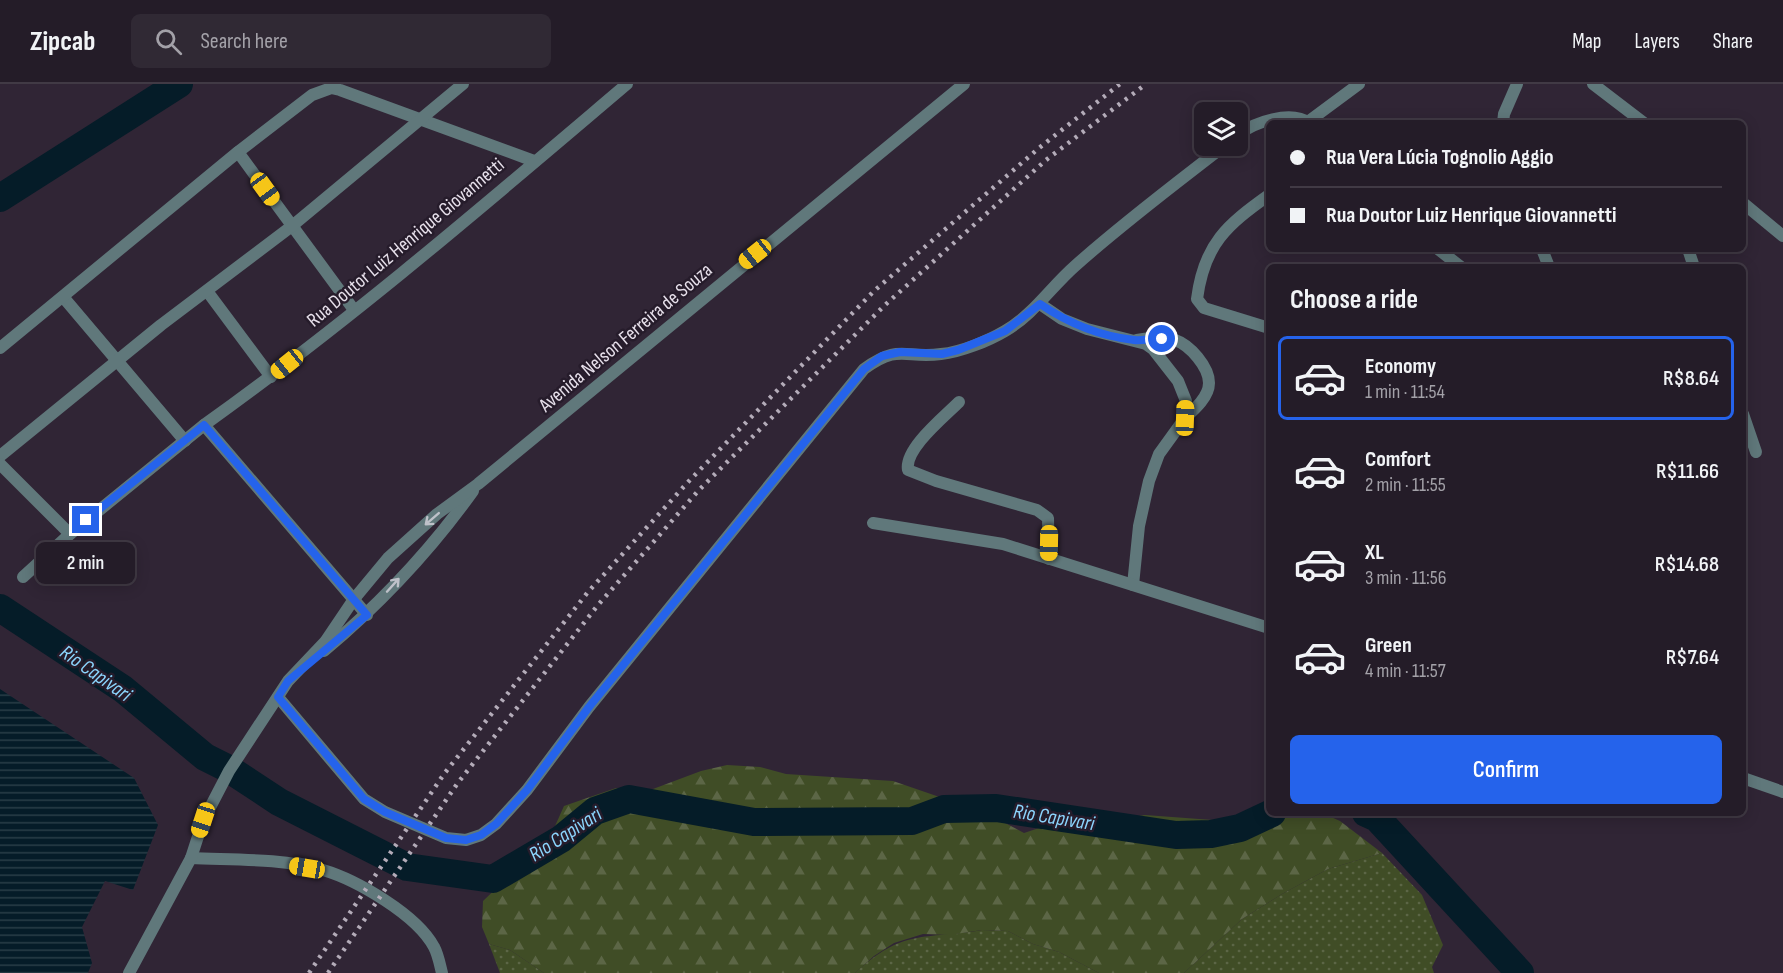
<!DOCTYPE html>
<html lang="en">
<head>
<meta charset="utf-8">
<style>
  :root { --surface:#241c28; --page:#302934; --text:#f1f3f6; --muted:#a3a1a8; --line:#413a45; --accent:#2563eb }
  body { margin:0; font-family:"Sofia Sans Condensed",sans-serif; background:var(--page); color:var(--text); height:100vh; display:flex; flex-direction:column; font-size:22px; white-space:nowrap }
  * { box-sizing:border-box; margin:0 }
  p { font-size:20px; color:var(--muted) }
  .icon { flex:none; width:33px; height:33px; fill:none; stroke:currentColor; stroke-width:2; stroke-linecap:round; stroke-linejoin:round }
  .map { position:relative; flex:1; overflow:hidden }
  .side { position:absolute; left:1266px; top:180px; width:480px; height:552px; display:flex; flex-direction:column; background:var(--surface); border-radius:9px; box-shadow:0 3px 15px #0003,0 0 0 2px var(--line) }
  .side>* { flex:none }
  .top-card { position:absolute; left:1266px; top:36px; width:480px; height:132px; border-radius:9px; box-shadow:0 3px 15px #0003,0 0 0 2px var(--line); display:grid; align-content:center; height:132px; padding:0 24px; background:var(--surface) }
  .controls { position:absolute; left:1194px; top:18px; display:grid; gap:12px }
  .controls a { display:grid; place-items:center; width:54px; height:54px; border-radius:9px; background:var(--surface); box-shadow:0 3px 15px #0003,0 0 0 2px var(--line); font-size:30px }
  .end { position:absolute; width:27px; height:27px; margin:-14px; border:8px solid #2563eb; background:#fff; box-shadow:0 0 0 3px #fff }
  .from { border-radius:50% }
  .bubble { position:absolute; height:42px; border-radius:9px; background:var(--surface); box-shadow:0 3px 15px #0003,0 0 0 2px var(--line); font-size:20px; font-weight:600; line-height:42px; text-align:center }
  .car { position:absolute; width:18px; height:36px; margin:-18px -9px; border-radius:8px; box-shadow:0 0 4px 2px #0007; background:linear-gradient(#f5c518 24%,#345 0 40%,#f5c518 0 76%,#345 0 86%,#f5c518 0) }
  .top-card b { display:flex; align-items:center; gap:21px; height:57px; font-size:22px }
  .top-card b+b { border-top:2px solid var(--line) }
  .top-card i { width:15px; height:15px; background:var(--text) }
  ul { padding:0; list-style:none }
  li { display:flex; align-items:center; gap:18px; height:84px; margin:0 12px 9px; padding:0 12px; border:3px solid transparent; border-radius:9px }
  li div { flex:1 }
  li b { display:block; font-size:22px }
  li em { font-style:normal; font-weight:600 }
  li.active { border-color:var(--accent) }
  li>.icon { width:54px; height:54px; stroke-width:1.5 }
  h2 { padding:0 24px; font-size:27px; line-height:72px }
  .cta { display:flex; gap:12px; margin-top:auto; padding:12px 24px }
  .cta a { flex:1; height:69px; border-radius:9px; background:var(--accent); color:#fff; font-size:24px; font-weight:600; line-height:69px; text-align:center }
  header { display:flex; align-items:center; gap:36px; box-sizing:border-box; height:84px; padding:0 30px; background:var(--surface); border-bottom:2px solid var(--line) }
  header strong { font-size:28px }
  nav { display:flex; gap:33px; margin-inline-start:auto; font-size:21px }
  .search { width:420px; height:54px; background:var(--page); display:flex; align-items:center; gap:15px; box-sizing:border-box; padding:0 21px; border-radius:9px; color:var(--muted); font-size:22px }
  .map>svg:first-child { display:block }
</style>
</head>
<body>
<header>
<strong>Zipcab</strong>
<div class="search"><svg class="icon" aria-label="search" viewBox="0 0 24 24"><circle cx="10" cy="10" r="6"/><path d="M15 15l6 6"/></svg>Search here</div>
<nav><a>Map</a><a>Layers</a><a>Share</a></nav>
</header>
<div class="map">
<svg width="1783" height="889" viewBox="0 0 1783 889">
  <defs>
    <pattern id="grass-dots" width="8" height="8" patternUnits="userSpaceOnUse" patternTransform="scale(1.5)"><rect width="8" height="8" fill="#404d26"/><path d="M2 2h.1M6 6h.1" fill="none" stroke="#5c6646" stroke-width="1.8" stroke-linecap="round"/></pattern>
    <pattern id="forest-firs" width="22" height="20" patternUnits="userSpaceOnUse" patternTransform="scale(1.5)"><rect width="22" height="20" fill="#404d26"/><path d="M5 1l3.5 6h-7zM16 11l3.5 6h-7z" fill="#5c6646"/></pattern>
    <pattern id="water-rules" width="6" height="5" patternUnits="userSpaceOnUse" patternTransform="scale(1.5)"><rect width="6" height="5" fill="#051c28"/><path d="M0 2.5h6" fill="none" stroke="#293d47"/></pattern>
  </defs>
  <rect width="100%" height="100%" fill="#302535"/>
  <g fill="url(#grass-dots)">
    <polygon points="1382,769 1422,811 1443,861 1432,883 1434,889 1184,889 1242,835 1282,810 1328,785"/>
    <path d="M982,846L1008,847L1033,860L1059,868L1099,889H855C904,844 923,856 982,846Z"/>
    <polygon points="489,860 510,866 544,889 500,889"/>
  </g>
  <polygon fill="url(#forest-firs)" points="727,681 760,683 786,690 893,697 986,729 1024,749 1057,738 1089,739 1145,731 1226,737 1322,729 1340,737 1382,769 1328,785 1282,810 1242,835 1184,889 1099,889 1059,868 1033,860 1008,847 982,846 949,851 923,850 894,859 874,872 855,889 544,889 510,866 489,860 482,843 483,817 526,776 543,769 564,722 616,704 645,708 701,687"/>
  <polygon fill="url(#water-rules)" points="0,605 134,694 158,741 133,806 105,797 82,843 92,879 88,889 0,889"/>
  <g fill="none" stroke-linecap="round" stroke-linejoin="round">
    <g stroke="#051c28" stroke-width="28">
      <polyline points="0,114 179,0"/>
      <polyline points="0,524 123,605 205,673 229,685 279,718 407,783 493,795 561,755 595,727 629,715 754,738 912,737 944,725 996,724 1176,751 1211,750 1240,744 1272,729"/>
      <polyline points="1366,729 1377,734 1520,889"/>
    </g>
    <g stroke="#60787b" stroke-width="12">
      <polyline points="1593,0 1644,39"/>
      <polyline points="1503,39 1504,30 1517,0"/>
      <path d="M1238,51C1254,38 1291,26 1309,39"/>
      <polyline points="238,68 354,226"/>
      <path d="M1269,111C1227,141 1204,160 1197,215L1204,224L1269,244"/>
      <polyline points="1743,119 1783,152"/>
      <polyline points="1438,165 1461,183"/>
      <polyline points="1542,165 1549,183"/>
      <polyline points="1688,165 1694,183"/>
      <polyline points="207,207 271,293"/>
      <polyline points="64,214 185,357"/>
      <polyline points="1040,220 1062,235 1087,245 1146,260 1153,265 1178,297 1186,317 1185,334 1159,370 1149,397 1139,442 1133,501"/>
      <path d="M1137,256C1148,254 1164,252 1175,256C1190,261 1209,283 1209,299C1209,313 1194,326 1185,334"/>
      <polyline points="0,264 238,68 312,11 331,4 340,6 534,77"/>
      <path d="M959,318C944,333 904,365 908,386L936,397L1037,426L1048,434L1049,475"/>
      <polyline points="1743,330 1756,368"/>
      <polyline points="0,372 161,241 292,142 463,0"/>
      <polyline points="0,380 70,450"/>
      <polyline points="873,439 1003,460 1269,544"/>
      <polyline points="23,493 70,450 204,341"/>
      <path d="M367,531L204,341C351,236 489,117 627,0"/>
      <path d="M324,567C380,520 430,467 473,407"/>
      <path d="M278,613L364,715L385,728L446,754L466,756L481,751L496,740L527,706L589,623L864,285C900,259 904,275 941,270C961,268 988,257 1005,247C1034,230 1051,203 1075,182C1123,139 1174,101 1224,62"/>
      <polyline points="1743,694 1783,708"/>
      <path d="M191,774C233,776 281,774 323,786C357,796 417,831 434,863C438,870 440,881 442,889"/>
      <polyline points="129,889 191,774 203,737 229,687 288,597 325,558 354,515 388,474 437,430 478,400 964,0"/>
    </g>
    <polyline stroke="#60787b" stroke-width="12" points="1309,37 1359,0"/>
    <g stroke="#b4acb9" stroke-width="4.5" stroke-dasharray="3 6" stroke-linecap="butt">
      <polyline points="309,889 444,690 588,508 689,397 874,207 1039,64 1120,0"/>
      <polyline points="328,889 457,700 598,521 699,406 885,221 1046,76 1146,0"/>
    </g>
  </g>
  <defs><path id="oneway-shaft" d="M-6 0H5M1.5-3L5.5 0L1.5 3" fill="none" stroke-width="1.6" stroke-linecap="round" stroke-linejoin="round" transform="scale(1.5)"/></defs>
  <g stroke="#bec1c9">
    <use href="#oneway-shaft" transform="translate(432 435) rotate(139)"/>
    <use href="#oneway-shaft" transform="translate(393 501) rotate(-48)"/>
  </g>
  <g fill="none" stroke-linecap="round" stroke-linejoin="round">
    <path stroke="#2563eb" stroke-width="8" d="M86,436L204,341L367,531L288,597L278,613L364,715L385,728L446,754L466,756L481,751L496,740L527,706L589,623L864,285L882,272L900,268L942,270L958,266L1005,247L1040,220C1068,239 1099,252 1134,256C1143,257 1153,254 1162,255"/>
  </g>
  <g text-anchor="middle" stroke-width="5" stroke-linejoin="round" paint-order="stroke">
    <g font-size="20" fill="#e7e0eb" stroke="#261c2b">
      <text transform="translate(405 158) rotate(-40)" y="7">Rua Doutor Luiz Henrique Giovannetti</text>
      <text transform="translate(625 253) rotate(-40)" y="7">Avenida Nelson Ferreira de Souza</text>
    </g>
    <g font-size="21" font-style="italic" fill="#8bd4fc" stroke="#261c2b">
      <text transform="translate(96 589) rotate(35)" y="7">Rio Capivari</text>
      <text transform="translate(1054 733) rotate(9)" y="7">Rio Capivari</text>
      <text transform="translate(565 750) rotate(-33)" y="7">Rio Capivari</text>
    </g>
  </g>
</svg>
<div class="controls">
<a><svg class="icon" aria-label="layers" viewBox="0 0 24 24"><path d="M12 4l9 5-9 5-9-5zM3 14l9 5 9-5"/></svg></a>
</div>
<i class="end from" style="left:1162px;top:255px"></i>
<i class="end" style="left:86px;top:436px"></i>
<div class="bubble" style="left:36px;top:458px;width:99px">2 min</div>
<i class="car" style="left:265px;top:105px;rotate:144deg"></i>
<i class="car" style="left:755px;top:170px;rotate:231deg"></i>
<i class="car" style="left:287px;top:280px;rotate:231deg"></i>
<i class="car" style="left:1185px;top:334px;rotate:2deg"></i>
<i class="car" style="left:1049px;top:459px;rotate:181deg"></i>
<i class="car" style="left:203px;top:736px;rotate:198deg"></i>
<i class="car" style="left:307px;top:784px;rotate:280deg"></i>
<div class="top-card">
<b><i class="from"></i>Rua Vera Lúcia Tognolio Aggio</b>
<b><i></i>Rua Doutor Luiz Henrique Giovannetti</b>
</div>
<section class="side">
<h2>Choose a ride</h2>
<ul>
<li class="active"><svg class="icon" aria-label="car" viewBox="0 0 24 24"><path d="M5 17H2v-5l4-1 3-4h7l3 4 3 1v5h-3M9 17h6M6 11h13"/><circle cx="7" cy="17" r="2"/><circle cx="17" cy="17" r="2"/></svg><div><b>Economy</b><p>1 min · 11:54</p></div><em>R$8.64</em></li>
<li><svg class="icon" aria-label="car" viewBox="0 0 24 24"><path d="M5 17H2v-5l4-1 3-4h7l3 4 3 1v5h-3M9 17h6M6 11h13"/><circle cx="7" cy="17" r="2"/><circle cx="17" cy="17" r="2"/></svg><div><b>Comfort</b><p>2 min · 11:55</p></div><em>R$11.66</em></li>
<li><svg class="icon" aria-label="car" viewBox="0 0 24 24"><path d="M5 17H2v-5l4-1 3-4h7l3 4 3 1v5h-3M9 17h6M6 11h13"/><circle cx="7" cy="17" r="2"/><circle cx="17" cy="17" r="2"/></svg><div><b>XL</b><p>3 min · 11:56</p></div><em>R$14.68</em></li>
<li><svg class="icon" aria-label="car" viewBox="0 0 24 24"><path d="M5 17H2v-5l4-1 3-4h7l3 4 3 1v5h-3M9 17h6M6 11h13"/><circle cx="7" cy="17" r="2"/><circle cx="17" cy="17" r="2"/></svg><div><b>Green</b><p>4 min · 11:57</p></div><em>R$7.64</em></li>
</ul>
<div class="cta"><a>Confirm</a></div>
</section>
</div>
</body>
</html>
